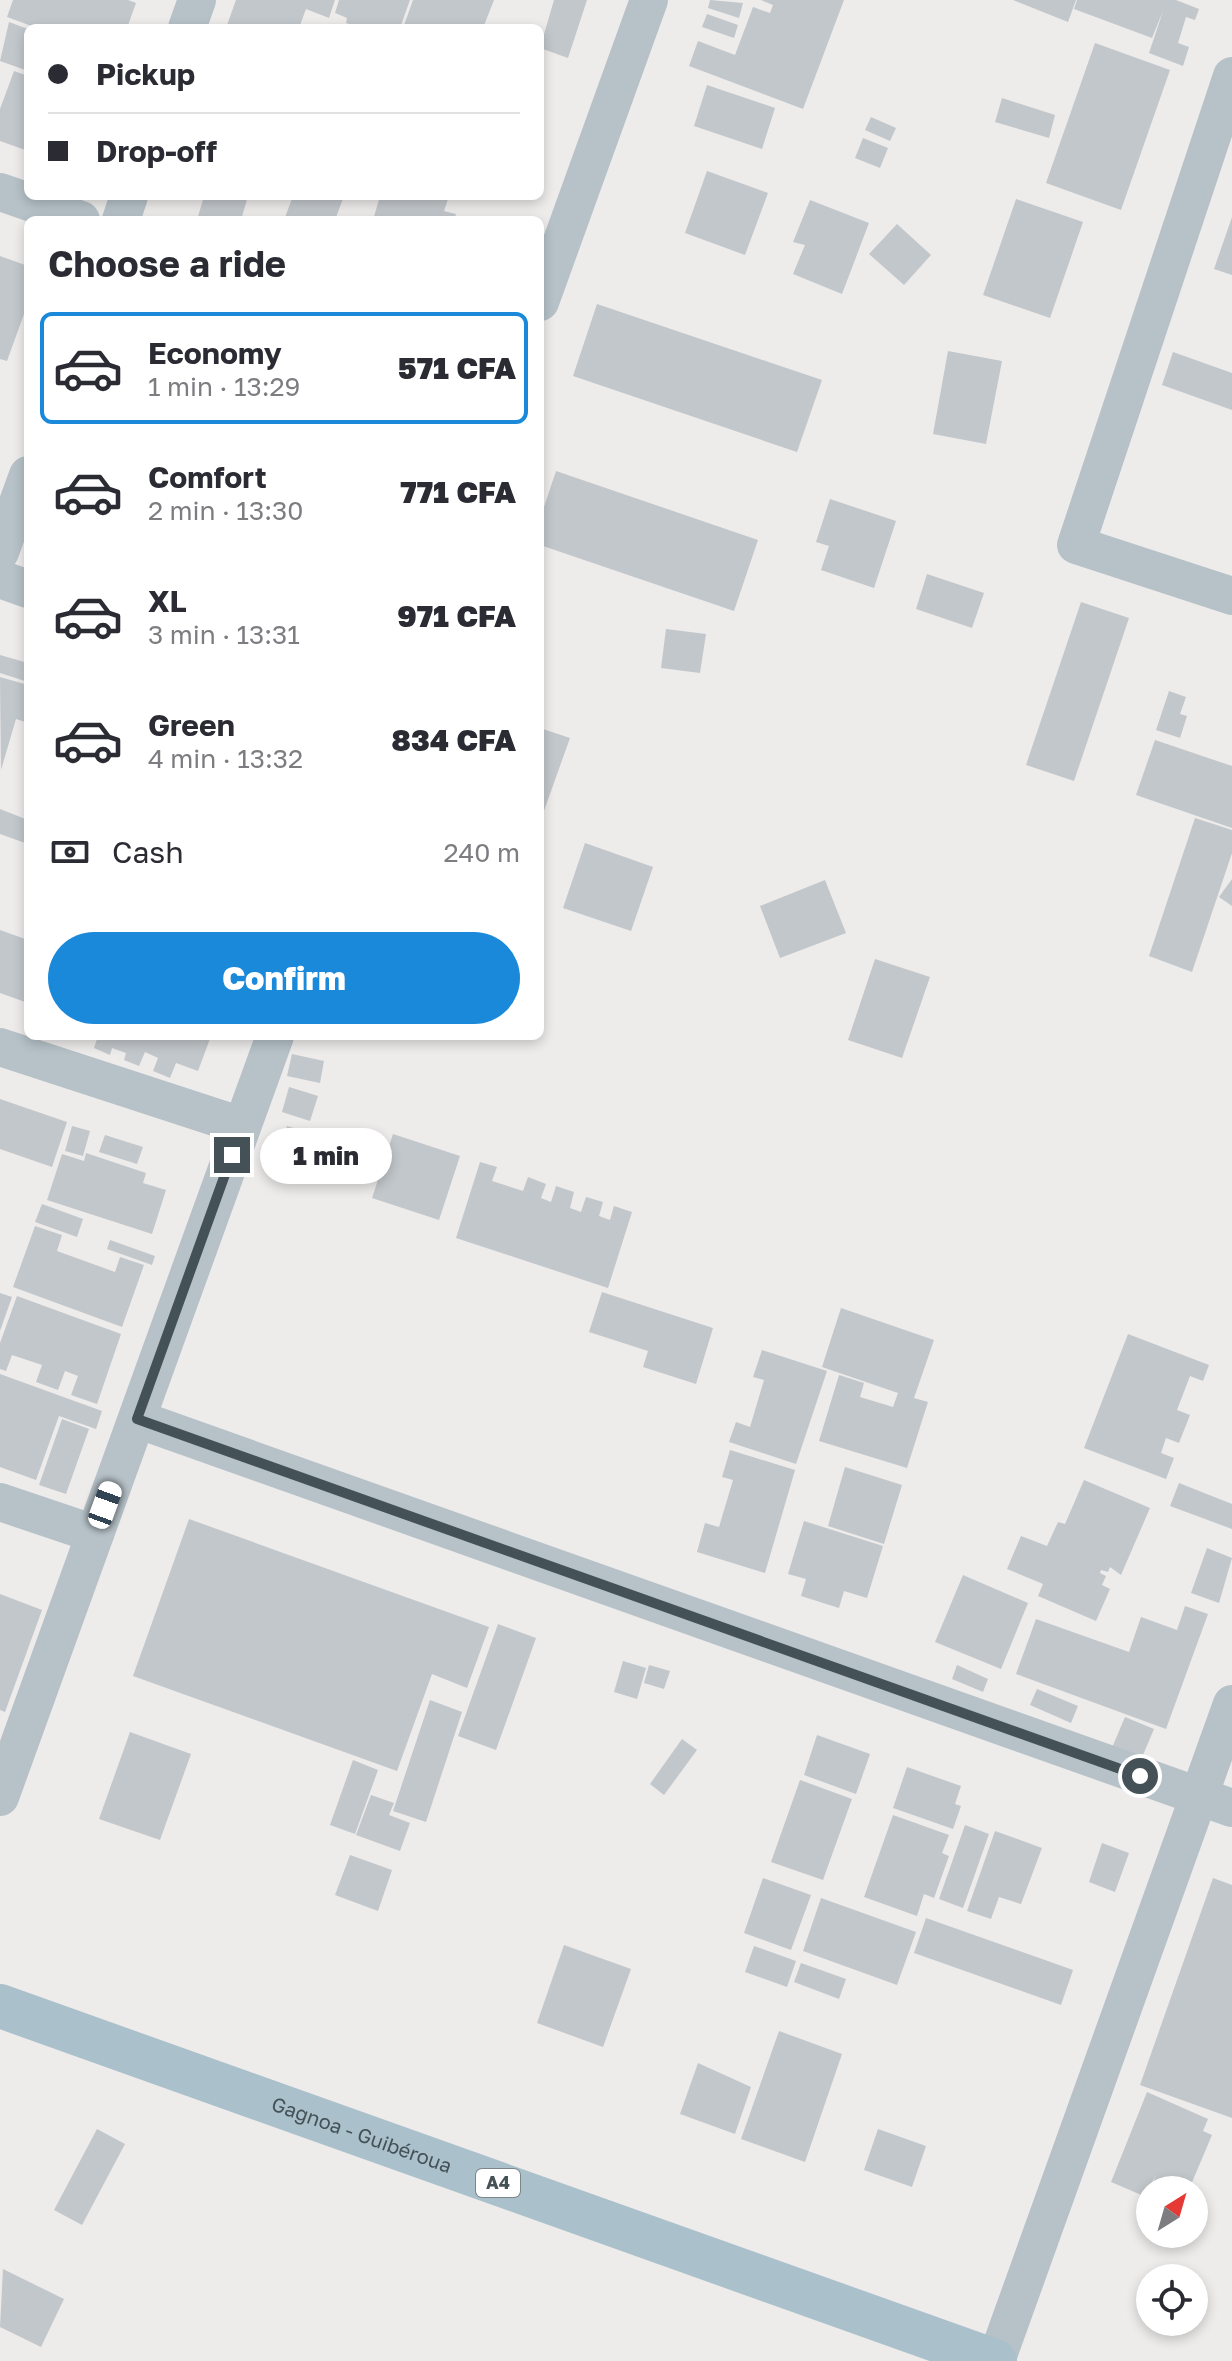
<!DOCTYPE html>
<html lang="en">
<head>
<meta charset="utf-8">
<style>
  :root { --surface:#fff; --page:#f7f7f7; --text:#2b2b33; --muted:#7c7c81; --line:#e1e1e2; --accent:#1a89da }
  body { margin:0; font-family:"Golos Text",sans-serif; background:var(--page); color:var(--text); height:100vh; display:flex; flex-direction:column; font-size:30px; white-space:nowrap }
  * { box-sizing:border-box; margin:0 }
  p { font-size:26px; color:var(--muted) }
  .icon { flex:none; width:44px; height:44px; fill:none; stroke:currentColor; stroke-width:2; stroke-linecap:round; stroke-linejoin:round }
  .map { position:relative; flex:1; overflow:hidden }
  .side { position:absolute; left:24px; top:216px; width:520px; height:824px; display:flex; flex-direction:column; background:var(--surface); border-radius:12px; box-shadow:0 4px 12px #0003 }
  .side>* { flex:none }
  .top-card { position:absolute; left:24px; top:24px; width:520px; height:176px; border-radius:12px; box-shadow:0 4px 12px #0003; display:grid; align-content:center; height:176px; padding:0 24px; background:var(--surface) }
  .needle { width:52px; rotate:37deg }
  .fabs { position:absolute; left:1136px; top:2176px; display:grid; gap:16px }
  .fabs a { display:grid; place-items:center; width:72px; height:72px; border-radius:50%; background:var(--surface); box-shadow:0 4px 12px #0003; font-size:40px }
  .end { position:absolute; width:36px; height:36px; margin:-18px; border:10px solid #445258; background:#fff; box-shadow:0 0 0 4px #fff }
  .from { border-radius:50% }
  .bubble { position:absolute; height:56px; border-radius:28px; background:var(--surface); box-shadow:0 4px 12px #0003; font-size:26px; font-weight:800; line-height:56px; text-align:center }
  .car { position:absolute; width:24px; height:48px; margin:-24px -12px; border-radius:10px; box-shadow:0 0 6px 2px #0007; background:linear-gradient(#fff 24%,#345 0 40%,#fff 0 76%,#345 0 86%,#fff 0) }
  .top-card b { display:flex; align-items:center; gap:28px; height:76px; font-size:30px }
  .top-card b+b { border-top:2px solid var(--line) }
  .top-card i { width:20px; height:20px; background:var(--text) }
  ul { padding:0; list-style:none }
  li { display:flex; align-items:center; gap:24px; height:112px; margin:0 16px 12px; padding:0 8px; border:4px solid transparent; border-radius:12px }
  li div { flex:1 }
  li b { display:block; font-size:30px }
  li em { font-style:normal; font-weight:800 }
  li.active { border-color:var(--accent) }
  li>.icon { width:72px; height:72px; stroke-width:1.5 }
  h2 { padding:0 24px; font-size:36px; line-height:96px }
  .pay { display:flex; align-items:center; gap:20px; height:88px; padding:0 24px; font-size:30px }
  .pay p { margin-inline-start:auto }
  .action { display:flex; gap:16px; margin-top:auto; padding:16px 24px }
  .action a { flex:1; height:92px; border-radius:48px; background:var(--accent); color:#fff; font-size:32px; font-weight:800; line-height:92px; text-align:center }
  .map>svg:first-child { display:block }
</style>
</head>
<body>
<div class="map">
<svg width="1232" height="2361" viewBox="0 0 1232 2361">
  <rect width="100%" height="100%" fill="#eeebeb"/>
  <g fill="#c2c7cb">
    <polygon points="13,0 128,0 136,3 127,28 37,28 7,17"/>
    <polygon points="236,0 335,0 329,18 306,9 299,28 226,28"/>
    <polygon points="339,0 410,0 400,28 361,28 346,23 347,18 335,13"/>
    <polygon points="413,0 494,0 483,28 403,28"/>
    <polygon points="554,0 587,0 568,58 540,48"/>
    <polygon points="710,0 743,3 739,18 708,8"/>
    <polygon points="761,0 844,0 803,109 689,66 698,41 735,55 753,7 770,13 773,5"/>
    <polygon points="1013,0 1076,0 1068,22"/>
    <polygon points="1077,0 1176,0 1199,9 1195,20 1186,17 1178,43 1189,47 1183,66 1149,53 1163,11 1152,38 1074,9"/>
    <polygon points="707,14 738,25 734,38 702,27"/>
    <polygon points="9,22 28,29 28,71 0,61"/>
    <polygon points="1095,43 1170,70 1121,210 1046,183"/>
    <polygon points="14,71 28,76 28,151 0,141 0,109"/>
    <polygon points="707,85 775,108 762,149 694,126"/>
    <polygon points="1002,98 1055,115 1049,138 995,122"/>
    <polygon points="871,117 896,128 890,141 865,130"/>
    <polygon points="863,138 888,148 880,168 855,158"/>
    <polygon points="707,171 768,193 745,255 685,233"/>
    <polygon points="204,196 248,196 241,220 197,220"/>
    <polygon points="293,196 344,196 335,220 284,220"/>
    <polygon points="380,196 449,196 444,211 456,214 454,220 373,220"/>
    <polygon points="1016,199 1083,222 1050,318 983,295"/>
    <polygon points="810,200 869,223 842,294 793,274 805,245 793,242"/>
    <polygon points="1232,217 1232,275 1214,269"/>
    <polygon points="897,224 931,255 904,285 869,254"/>
    <polygon points="0,256 28,266 28,303 7,361 0,359"/>
    <polygon points="597,304 822,380 797,452 573,376"/>
    <polygon points="948,351 1002,361 986,444 933,434"/>
    <polygon points="1173,352 1232,373 1232,410 1162,385"/>
    <polygon points="556,471 758,540 734,611 540,545 540,519"/>
    <polygon points="830,499 896,521 874,588 821,570 829,546 816,542"/>
    <polygon points="927,574 984,593 972,628 916,609"/>
    <polygon points="1081,602 1129,618 1074,781 1026,765"/>
    <polygon points="666,629 706,634 700,673 661,668"/>
    <polygon points="0,655 28,663 28,682 0,673"/>
    <polygon points="0,677 28,685 28,723 16,719 1,770"/>
    <polygon points="1169,691 1186,697 1180,714 1187,716 1180,738 1156,730"/>
    <polygon points="540,728 570,738 540,822"/>
    <polygon points="1155,740 1232,766 1232,828 1136,795"/>
    <polygon points="0,809 28,820 28,844 0,834"/>
    <polygon points="1195,818 1232,830 1232,853 1192,972 1149,956"/>
    <polygon points="585,843 653,867 631,931 563,908"/>
    <polygon points="1232,879 1232,906 1219,897"/>
    <polygon points="825,880 846,933 780,958 760,906"/>
    <polygon points="0,930 28,940 28,1003 0,993"/>
    <polygon points="875,959 930,977 902,1058 848,1040"/>
    <polygon points="98,1036 211,1036 198,1071 176,1063 170,1078 153,1071 158,1058 145,1052 139,1066 124,1060 126,1053 112,1048 110,1055 94,1048"/>
    <polygon points="292,1054 324,1061 320,1083 287,1076"/>
    <polygon points="289,1087 318,1096 310,1121 282,1112"/>
    <polygon points="0,1099 67,1122 52,1167 0,1149"/>
    <polygon points="72,1126 90,1131 83,1156 65,1151"/>
    <polygon points="287,1126 307,1132 302,1146 283,1140"/>
    <polygon points="393,1134 460,1156 439,1220 372,1198"/>
    <polygon points="105,1135 143,1147 137,1164 99,1152"/>
    <polygon points="86,1153 146,1173 143,1183 166,1190 152,1234 47,1200 62,1154 84,1161"/>
    <polygon points="480,1162 497,1167 492,1181 523,1191 528,1177 546,1184 541,1198 551,1202 556,1186 574,1192 570,1208 581,1212 586,1197 603,1202 599,1216 610,1220 614,1206 632,1212 608,1288 456,1238"/>
    <polygon points="42,1204 83,1219 77,1237 35,1222"/>
    <polygon points="35,1226 62,1235 57,1251 115,1272 120,1257 144,1265 122,1327 13,1287"/>
    <polygon points="110,1240 155,1256 152,1265 107,1249"/>
    <polygon points="602,1292 713,1328 696,1384 643,1367 648,1351 589,1332"/>
    <polygon points="0,1293 12,1297 0,1331"/>
    <polygon points="17,1296 121,1334 97,1404 71,1395 78,1376 65,1371 58,1390 36,1382 42,1365 12,1355 6,1371 0,1369 0,1343"/>
    <polygon points="841,1308 934,1340 914,1398 928,1402 907,1468 819,1441 839,1375 864,1383 860,1397 893,1407 898,1393 822,1367"/>
    <polygon points="1128,1334 1209,1365 1203,1381 1190,1376 1177,1410 1190,1415 1179,1443 1166,1438 1161,1453 1174,1458 1166,1479 1084,1448"/>
    <polygon points="762,1350 827,1371 796,1464 729,1442 736,1422 750,1427 764,1380 753,1377"/>
    <polygon points="0,1374 102,1411 96,1429 59,1416 36,1480 0,1467"/>
    <polygon points="62,1419 89,1429 66,1494 39,1485"/>
    <polygon points="730,1450 795,1470 765,1573 697,1552 705,1523 719,1527 733,1480 722,1477"/>
    <polygon points="845,1467 902,1485 884,1544 828,1526"/>
    <polygon points="1084,1480 1150,1508 1121,1575 1110,1567 1108,1572 1101,1570 1100,1573 1106,1576 1102,1585 1110,1589 1096,1621 1038,1596 1043,1584 1007,1569 1021,1536 1047,1546 1058,1522 1065,1524"/>
    <polygon points="1179,1483 1232,1504 1232,1529 1170,1506"/>
    <polygon points="189,1519 489,1627 467,1688 432,1674 397,1771 133,1676"/>
    <polygon points="804,1521 883,1546 867,1598 844,1591 839,1608 801,1596 806,1579 788,1574"/>
    <polygon points="1207,1548 1232,1558 1219,1603 1191,1593"/>
    <polygon points="963,1575 1028,1603 1001,1669 935,1642"/>
    <polygon points="0,1594 42,1610 5,1712 0,1710"/>
    <polygon points="1185,1606 1208,1614 1166,1729 1016,1674 1036,1619 1129,1652 1141,1617 1177,1630"/>
    <polygon points="498,1624 536,1638 496,1750 458,1736"/>
    <polygon points="623,1661 646,1668 637,1699 614,1692"/>
    <polygon points="649,1665 670,1671 664,1689 644,1683"/>
    <polygon points="957,1665 988,1679 983,1692 952,1679"/>
    <polygon points="1037,1689 1078,1706 1071,1723 1030,1705"/>
    <polygon points="430,1700 462,1712 426,1822 393,1811"/>
    <polygon points="1125,1717 1154,1729 1140,1762 1111,1750"/>
    <polygon points="130,1732 191,1754 160,1840 99,1819"/>
    <polygon points="817,1735 870,1754 856,1794 804,1775"/>
    <polygon points="682,1739 697,1750 664,1795 650,1784"/>
    <polygon points="353,1760 378,1770 355,1834 330,1825"/>
    <polygon points="907,1767 961,1786 955,1804 961,1806 953,1829 893,1808"/>
    <polygon points="800,1780 852,1799 823,1880 771,1862"/>
    <polygon points="371,1795 394,1803 389,1815 410,1823 400,1851 356,1835"/>
    <polygon points="893,1815 949,1835 942,1853 949,1856 934,1898 924,1894 917,1916 864,1897"/>
    <polygon points="965,1825 989,1834 963,1908 939,1899"/>
    <polygon points="995,1831 1042,1848 1021,1904 999,1897 991,1919 967,1911"/>
    <polygon points="1102,1843 1129,1853 1115,1892 1089,1882"/>
    <polygon points="350,1855 392,1870 378,1911 335,1895"/>
    <polygon points="763,1878 811,1895 791,1950 744,1933"/>
    <polygon points="1213,1878 1232,1885 1232,2118 1140,2085"/>
    <polygon points="821,1898 916,1932 897,1985 803,1951"/>
    <polygon points="926,1918 1073,1970 1061,2005 914,1953"/>
    <polygon points="564,1945 631,1969 603,2047 537,2023"/>
    <polygon points="754,1946 796,1961 787,1987 745,1972"/>
    <polygon points="801,1963 846,1979 839,1999 794,1982"/>
    <polygon points="779,2031 842,2054 805,2162 741,2139"/>
    <polygon points="698,2063 751,2087 735,2134 680,2114"/>
    <polygon points="1147,2092 1208,2119 1203,2131 1212,2135 1190,2187 1180,2182 1176,2190 1151,2190 1156,2174 1146,2197 1111,2182"/>
    <polygon points="97,2129 125,2144 82,2225 54,2210"/>
    <polygon points="878,2129 926,2146 912,2187 864,2170"/>
    <polygon points="3,2269 64,2299 41,2347 0,2327"/>
  </g>
  <g fill="none" stroke-linecap="round" stroke-linejoin="round">
    <g stroke="#b6c2c8" stroke-width="38">
      <polyline points="187,28 197,0"/>
      <polyline points="1232,76 1076,545 1232,596"/>
      <polyline points="0,192 81,220"/>
      <polyline points="121,220 129,196"/>
      <polyline points="540,302 649,0"/>
      <polyline points="0,552 28,475"/>
      <polyline points="0,579 28,589"/>
      <polyline points="0,1047 242,1126"/>
      <polyline points="137,1419 1232,1808"/>
      <polyline points="0,1502 95,1534"/>
      <polyline points="0,1797 275,1036"/>
      <polyline points="996,2361 1232,1704"/>
    </g>
    <path stroke="#aac0cb" stroke-width="44" id="s1" d="M0,2006L995,2361"/>
  </g>
  <g fill="none" stroke-linecap="round" stroke-linejoin="round">
    <polyline stroke="#445258" stroke-width="10" points="232,1155 137,1419 1140,1776"/>
  </g>
  <g text-anchor="middle" stroke-width="6" stroke-linejoin="round" paint-order="stroke">
    <rect fill="#fff" stroke="#7c868a" stroke-width="2" x="476" y="2169" width="44" height="28" rx="6"/>
    <g font-size="18" font-weight="bold" fill="#445258">
      <text x="498" y="2189">A4</text>
    </g>
    <g font-size="20" fill="#445258" stroke="#fff">
      <text dy="7" stroke="none"><textPath href="#s1" startOffset="384">Gagnoa - Guibéroua</textPath></text>
    </g>
  </g>
</svg>
<div class="fabs">
<a><svg class="needle" viewBox="-14 -14 28 28"><path d="M0-13l5 13h-10z" fill="#e53935"/><path d="M0 13l5-13h-10z" fill="#7c7c81"/></svg></a>
<a><svg class="icon" aria-label="locate" viewBox="0 0 24 24"><circle cx="12" cy="12" r="6"/><path d="M12 2v4M12 18v4M2 12h4M18 12h4"/></svg></a>
</div>
<i class="end from" style="left:1140px;top:1776px"></i>
<i class="end" style="left:232px;top:1155px"></i>
<div class="bubble" style="left:260px;top:1128px;width:132px">1 min</div>
<i class="car" style="left:105px;top:1505px;rotate:20deg"></i>
<div class="top-card">
<b><i class="from"></i>Pickup</b>
<b><i></i>Drop-off</b>
</div>
<section class="side">
<h2>Choose a ride</h2>
<ul>
<li class="active"><svg class="icon" aria-label="car" viewBox="0 0 24 24"><path d="M5 17H2v-5l4-1 3-4h7l3 4 3 1v5h-3M9 17h6M6 11h13"/><circle cx="7" cy="17" r="2"/><circle cx="17" cy="17" r="2"/></svg><div><b>Economy</b><p>1 min · 13:29</p></div><em>571 CFA</em></li>
<li><svg class="icon" aria-label="car" viewBox="0 0 24 24"><path d="M5 17H2v-5l4-1 3-4h7l3 4 3 1v5h-3M9 17h6M6 11h13"/><circle cx="7" cy="17" r="2"/><circle cx="17" cy="17" r="2"/></svg><div><b>Comfort</b><p>2 min · 13:30</p></div><em>771 CFA</em></li>
<li><svg class="icon" aria-label="car" viewBox="0 0 24 24"><path d="M5 17H2v-5l4-1 3-4h7l3 4 3 1v5h-3M9 17h6M6 11h13"/><circle cx="7" cy="17" r="2"/><circle cx="17" cy="17" r="2"/></svg><div><b>XL</b><p>3 min · 13:31</p></div><em>971 CFA</em></li>
<li><svg class="icon" aria-label="car" viewBox="0 0 24 24"><path d="M5 17H2v-5l4-1 3-4h7l3 4 3 1v5h-3M9 17h6M6 11h13"/><circle cx="7" cy="17" r="2"/><circle cx="17" cy="17" r="2"/></svg><div><b>Green</b><p>4 min · 13:32</p></div><em>834 CFA</em></li>
</ul>
<div class="pay"><svg class="icon" aria-label="cash" viewBox="0 0 24 24"><path d="M3 7h18v10H3z"/><circle cx="12" cy="12" r="2"/></svg>Cash<p>240 m</p></div>
<div class="action"><a>Confirm</a></div>
</section>
</div>
</body>
</html>
